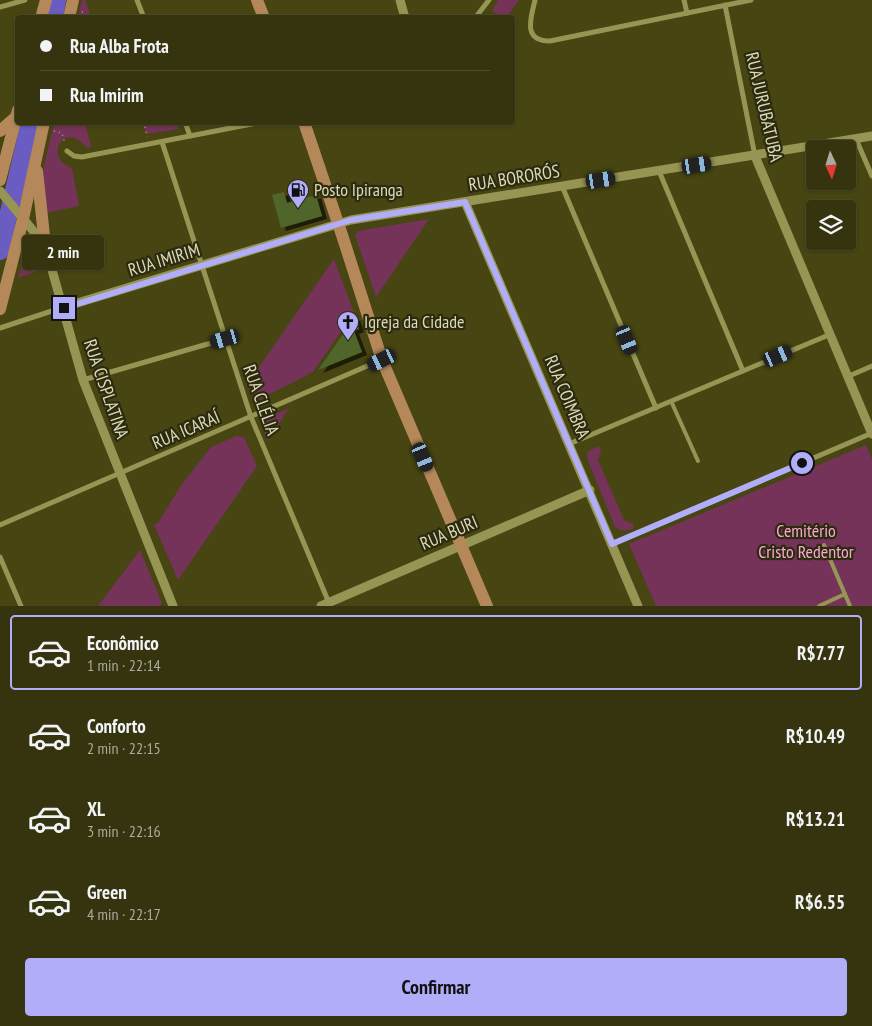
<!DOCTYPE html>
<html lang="pt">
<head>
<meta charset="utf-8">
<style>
  :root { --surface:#35340e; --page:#3d3c17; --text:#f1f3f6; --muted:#aaaa9e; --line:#4f4f2e; --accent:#b2adf9 }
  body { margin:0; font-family:"PT Sans Narrow",sans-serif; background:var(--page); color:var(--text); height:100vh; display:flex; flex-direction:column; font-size:19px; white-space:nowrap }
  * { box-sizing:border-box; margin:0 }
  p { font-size:16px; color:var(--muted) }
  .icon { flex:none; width:28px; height:28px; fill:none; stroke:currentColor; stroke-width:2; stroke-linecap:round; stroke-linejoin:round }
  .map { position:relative; height:606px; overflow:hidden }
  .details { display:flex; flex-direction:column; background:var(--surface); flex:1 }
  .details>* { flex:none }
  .banner { position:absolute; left:15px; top:15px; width:500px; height:110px; border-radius:5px; box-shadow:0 1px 4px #0004,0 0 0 1px var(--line); display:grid; align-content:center; height:110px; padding:0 25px; background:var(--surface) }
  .needle { width:32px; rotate:176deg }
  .tools { position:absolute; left:806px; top:140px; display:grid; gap:10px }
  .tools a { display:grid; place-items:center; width:50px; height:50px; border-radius:5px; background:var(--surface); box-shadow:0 1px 4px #0004,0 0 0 1px var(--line); font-size:25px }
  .end { position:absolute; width:22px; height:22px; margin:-11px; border:6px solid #b2adf9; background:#111; box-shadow:0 0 0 2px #111 }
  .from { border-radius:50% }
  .bubble { position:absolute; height:35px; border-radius:5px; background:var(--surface); box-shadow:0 1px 4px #0004,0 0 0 1px var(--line); font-size:16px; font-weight:700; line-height:35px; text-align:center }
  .car { position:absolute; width:15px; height:30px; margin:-15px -8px; border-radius:6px; box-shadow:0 0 4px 1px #0007; background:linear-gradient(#222 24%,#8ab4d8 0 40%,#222 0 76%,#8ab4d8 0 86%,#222 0) }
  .banner b { display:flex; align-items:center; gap:18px; height:48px; font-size:19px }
  .banner b+b { border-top:1px solid var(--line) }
  .banner i { width:12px; height:12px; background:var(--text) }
  ul { padding:9px 0 0; list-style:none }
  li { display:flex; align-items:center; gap:15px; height:75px; margin:0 10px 8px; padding:0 15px; border:2px solid transparent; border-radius:5px }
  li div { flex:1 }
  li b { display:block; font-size:19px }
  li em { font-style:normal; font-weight:700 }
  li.current { border-color:var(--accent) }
  li>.icon { width:45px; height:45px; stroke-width:1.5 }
  .action { display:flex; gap:10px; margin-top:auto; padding:10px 25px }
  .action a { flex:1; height:58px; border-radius:5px; background:var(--accent); color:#111; font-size:20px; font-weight:700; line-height:58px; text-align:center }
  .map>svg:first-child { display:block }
</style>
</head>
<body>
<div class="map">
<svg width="872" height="606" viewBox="0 0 872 606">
  <defs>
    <filter id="shadow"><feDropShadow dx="5" dy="3" stdDeviation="0" flood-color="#0009"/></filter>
  </defs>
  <rect width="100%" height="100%" fill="#474512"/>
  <g fill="#753359">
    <polygon points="82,0 85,0 91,17 78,17"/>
    <polygon points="498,0 519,0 506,18 501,17 492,11"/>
    <path d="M54,123H85L91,147L87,148C63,119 43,159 72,168L79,206L46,213L43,175L44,166Z"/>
    <polygon points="143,123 176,123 179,129 146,134"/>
    <polygon points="429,219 376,297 355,235 358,231"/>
    <polygon points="29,238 40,258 44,269 18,278"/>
    <polygon points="334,259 354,313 313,372 260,399 255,398 248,383"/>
    <polygon points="289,408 268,441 262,426 264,419"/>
    <polygon points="236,436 244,437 257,466 178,580 154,525 158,523 180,487 211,447"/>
    <polygon points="866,445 872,459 872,606 656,606 629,544"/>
    <path d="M599,446L601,451L598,460L624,520L633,524L634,528C627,531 622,532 615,527L588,461L587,452Z"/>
    <polygon points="140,550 162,603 160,606 98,606"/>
  </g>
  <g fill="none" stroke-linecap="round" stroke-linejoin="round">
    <g stroke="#6b5cc1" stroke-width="18">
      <polyline points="54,18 57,0"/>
      <polyline points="0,251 30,122"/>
    </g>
  </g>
  <g fill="#4f652b" filter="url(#shadow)">
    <polygon points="284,192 287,203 316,195 322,216 281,228 272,195"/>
    <polygon points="355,317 359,329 354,331 362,352 318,370"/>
  </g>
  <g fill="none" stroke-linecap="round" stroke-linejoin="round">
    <g stroke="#919066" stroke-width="2" stroke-dasharray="1 4" stroke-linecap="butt">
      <polyline points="82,12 86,13 87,18"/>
      <polyline points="18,20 15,23 18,27"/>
      <polyline points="144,122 147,137"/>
      <polyline points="54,131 62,133 65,144"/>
    </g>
    <g stroke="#979554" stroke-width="4">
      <polyline points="671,401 698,461"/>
      <polyline points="824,545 850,606"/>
      <polyline points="819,606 845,594"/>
    </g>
    <g stroke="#979554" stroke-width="5">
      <polyline points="137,0 144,18"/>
      <path d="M535,0C531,18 522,41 550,41L751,0"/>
      <polyline points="684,0 687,13"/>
      <polyline points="725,5 755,156"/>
      <polyline points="0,7 25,0"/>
      <polyline points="475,18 489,0"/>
      <polyline points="185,122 190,136"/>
      <polyline points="856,139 872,176"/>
      <polyline points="162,142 251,417 329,603"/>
      <polyline points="67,151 74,156 82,157 262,122"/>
      <polyline points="659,171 743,371"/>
      <polyline points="562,186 656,408"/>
      <polyline points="0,328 64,307"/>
      <polyline points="849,376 872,366"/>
      <polyline points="83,380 225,339"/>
      <polyline points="569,444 831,334"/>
      <polyline points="0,525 381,360"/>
      <polyline points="612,544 872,433"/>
      <polyline points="0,557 21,606"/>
    </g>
    <g stroke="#979554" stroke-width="9">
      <polyline points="400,0 405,18"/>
      <polyline points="755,156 872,434"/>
      <polyline points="0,191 45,245 83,380 173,606"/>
      <polyline points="465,202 638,606"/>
      <polyline points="64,307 351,220 872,136"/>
      <polyline points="321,606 590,490"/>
    </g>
    <g stroke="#b48859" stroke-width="12">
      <polyline points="257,0 264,18"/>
      <polyline points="41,18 46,0"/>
      <polyline points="69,18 73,0"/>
      <polyline points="304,122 343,238 382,360 487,606"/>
      <polyline points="0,131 16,117"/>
      <polyline points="37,171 45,245"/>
      <polyline points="0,180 18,110"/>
      <polyline points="0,309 23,219 44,122"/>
    </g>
  </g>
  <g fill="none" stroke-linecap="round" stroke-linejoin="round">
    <polyline stroke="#b2adf9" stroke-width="6" points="64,308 351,220 465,202 612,544 802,463"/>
  </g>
  <defs>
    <g id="fuel-pin" transform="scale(1.125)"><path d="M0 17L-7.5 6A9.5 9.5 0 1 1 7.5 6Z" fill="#b2adf9" stroke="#2c2b0f"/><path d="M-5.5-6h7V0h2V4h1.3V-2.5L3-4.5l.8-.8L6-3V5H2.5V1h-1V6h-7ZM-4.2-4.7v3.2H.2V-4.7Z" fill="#111"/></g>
    <g id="church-pin" transform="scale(1.125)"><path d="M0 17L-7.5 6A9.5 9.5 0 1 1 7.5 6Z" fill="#b2adf9" stroke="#2c2b0f"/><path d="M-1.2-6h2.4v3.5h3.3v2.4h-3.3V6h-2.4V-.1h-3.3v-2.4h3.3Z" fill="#111"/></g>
  </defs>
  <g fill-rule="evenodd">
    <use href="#fuel-pin" x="298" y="190"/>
    <use href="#church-pin" x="348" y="322"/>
  </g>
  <g text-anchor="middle" stroke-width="4.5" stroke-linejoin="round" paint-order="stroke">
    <g font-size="18" fill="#dadab9" stroke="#2c2b0f">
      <text transform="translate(764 107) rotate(77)" y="6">RUA JURUBATUBA</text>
      <text transform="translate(514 178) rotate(-9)" y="6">RUA BORORÓS</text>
      <text transform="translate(164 260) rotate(-17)" y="6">RUA IMIRIM</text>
      <text transform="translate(106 389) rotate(71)" y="6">RUA CISPLATINA</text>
      <text transform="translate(567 397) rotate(67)" y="6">RUA COIMBRA</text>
      <text transform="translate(261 400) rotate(70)" y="6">RUA CLÉLIA</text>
      <text transform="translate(186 430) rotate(-23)" y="6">RUA ICARAÍ</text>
      <text transform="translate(449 533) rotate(-23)" y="6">RUA BURI</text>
    </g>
    <g font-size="18" fill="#dadab9" stroke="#2c2b0f" text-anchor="start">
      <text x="314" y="196">Posto Ipiranga</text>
      <text x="364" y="328">Igreja da Cidade</text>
    </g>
    <g font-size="18" fill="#f9a7d2" stroke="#2c2b0f">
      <text x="806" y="537">Cemitério<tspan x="806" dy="21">Cristo Redentor</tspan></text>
    </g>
  </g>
</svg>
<div class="tools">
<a><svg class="needle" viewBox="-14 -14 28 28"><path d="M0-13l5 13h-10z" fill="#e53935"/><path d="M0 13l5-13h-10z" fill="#aaaa9e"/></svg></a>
<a><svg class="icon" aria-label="layers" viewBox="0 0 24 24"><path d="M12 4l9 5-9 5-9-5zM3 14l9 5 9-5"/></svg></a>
</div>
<i class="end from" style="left:802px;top:463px"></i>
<i class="end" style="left:64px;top:308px"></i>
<div class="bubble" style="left:22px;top:235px;width:82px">2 min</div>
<i class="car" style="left:697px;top:165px;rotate:81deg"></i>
<i class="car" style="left:601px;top:180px;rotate:81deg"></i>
<i class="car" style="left:225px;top:339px;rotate:254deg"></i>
<i class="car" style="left:627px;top:340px;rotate:157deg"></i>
<i class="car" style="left:778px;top:356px;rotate:67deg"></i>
<i class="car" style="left:382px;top:360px;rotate:244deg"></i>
<i class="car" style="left:423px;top:457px;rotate:157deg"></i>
<div class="banner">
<b><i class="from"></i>Rua Alba Frota</b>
<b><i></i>Rua Imirim</b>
</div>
</div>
<section class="details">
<ul>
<li class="current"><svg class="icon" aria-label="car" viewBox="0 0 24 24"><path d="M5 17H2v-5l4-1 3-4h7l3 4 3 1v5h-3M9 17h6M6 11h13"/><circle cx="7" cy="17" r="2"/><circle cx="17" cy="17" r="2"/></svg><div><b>Econômico</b><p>1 min · 22:14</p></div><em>R$7.77</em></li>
<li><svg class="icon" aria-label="car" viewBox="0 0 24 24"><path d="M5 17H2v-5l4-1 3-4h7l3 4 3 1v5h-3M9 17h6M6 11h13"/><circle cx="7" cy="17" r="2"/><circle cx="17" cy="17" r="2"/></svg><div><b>Conforto</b><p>2 min · 22:15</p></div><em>R$10.49</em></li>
<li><svg class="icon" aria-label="car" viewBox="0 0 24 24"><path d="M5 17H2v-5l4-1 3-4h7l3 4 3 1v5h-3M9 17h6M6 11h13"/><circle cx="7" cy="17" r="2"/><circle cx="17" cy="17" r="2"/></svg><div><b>XL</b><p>3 min · 22:16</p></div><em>R$13.21</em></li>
<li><svg class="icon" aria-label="car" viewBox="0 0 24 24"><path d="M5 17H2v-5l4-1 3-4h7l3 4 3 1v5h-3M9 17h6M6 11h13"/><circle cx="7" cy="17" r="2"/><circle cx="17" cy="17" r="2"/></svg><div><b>Green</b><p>4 min · 22:17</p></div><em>R$6.55</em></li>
</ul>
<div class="action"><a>Confirmar</a></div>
</section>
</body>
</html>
